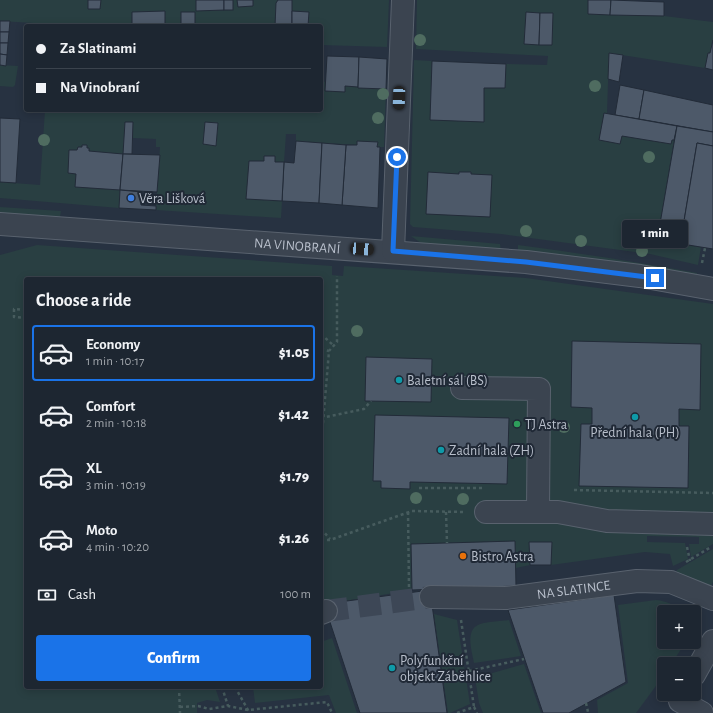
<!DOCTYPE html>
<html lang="en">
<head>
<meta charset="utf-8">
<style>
  :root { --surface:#1d2631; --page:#2a323d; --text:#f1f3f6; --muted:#a0a5ab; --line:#3b434d; --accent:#1a73e8 }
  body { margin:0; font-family:"Alegreya Sans",sans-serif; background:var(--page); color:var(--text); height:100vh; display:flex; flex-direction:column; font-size:15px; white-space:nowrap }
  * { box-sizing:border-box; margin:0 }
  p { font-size:13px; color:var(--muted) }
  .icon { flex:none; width:22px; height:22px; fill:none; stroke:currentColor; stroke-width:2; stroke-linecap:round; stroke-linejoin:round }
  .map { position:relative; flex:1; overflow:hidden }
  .details { position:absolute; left:24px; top:277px; width:299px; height:412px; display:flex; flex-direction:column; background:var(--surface); border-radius:4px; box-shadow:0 2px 10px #0003,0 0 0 1px var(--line) }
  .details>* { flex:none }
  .hud { position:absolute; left:24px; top:24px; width:299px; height:88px; border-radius:4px; box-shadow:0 2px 10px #0003,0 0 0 1px var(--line); display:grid; align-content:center; height:88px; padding:0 12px; background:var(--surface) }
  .buttons { position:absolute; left:657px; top:605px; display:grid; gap:8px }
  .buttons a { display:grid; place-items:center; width:44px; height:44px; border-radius:4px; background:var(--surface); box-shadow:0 2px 10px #0003,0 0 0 1px var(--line); font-size:20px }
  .end { position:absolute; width:18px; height:18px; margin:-9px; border:5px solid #1a73e8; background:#fff; box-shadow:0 0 0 2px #fff }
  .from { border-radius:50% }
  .bubble { position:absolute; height:28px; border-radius:4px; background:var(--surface); box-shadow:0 2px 10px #0003,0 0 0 1px var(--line); font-size:13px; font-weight:800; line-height:28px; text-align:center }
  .car { position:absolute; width:12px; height:24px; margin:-12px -6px; border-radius:5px; box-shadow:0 0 3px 1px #0007; background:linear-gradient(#222 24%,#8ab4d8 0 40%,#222 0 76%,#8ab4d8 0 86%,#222 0) }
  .hud b { display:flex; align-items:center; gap:14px; height:38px; font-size:15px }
  .hud b+b { border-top:1px solid var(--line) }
  .hud i { width:10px; height:10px; background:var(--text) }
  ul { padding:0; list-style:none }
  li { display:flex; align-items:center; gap:12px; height:56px; margin:0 8px 6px; padding:0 4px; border:2px solid transparent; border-radius:4px }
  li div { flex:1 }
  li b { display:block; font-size:15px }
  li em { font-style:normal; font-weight:800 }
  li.current { border-color:var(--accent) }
  li>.icon { width:36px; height:36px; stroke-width:1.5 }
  h2 { padding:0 12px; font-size:18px; line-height:48px }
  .pay { display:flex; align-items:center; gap:10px; height:44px; padding:0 12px; font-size:15px }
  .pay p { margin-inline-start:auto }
  .action { display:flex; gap:8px; margin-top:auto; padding:8px 12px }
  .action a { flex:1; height:46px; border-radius:4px; background:var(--accent); color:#fff; font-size:16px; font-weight:800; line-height:46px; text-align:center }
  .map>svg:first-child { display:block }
</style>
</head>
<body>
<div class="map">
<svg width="713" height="713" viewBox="0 0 713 713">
  <rect width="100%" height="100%" fill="#273241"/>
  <g fill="#293f42" fill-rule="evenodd">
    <path d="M0,0H88V9H100L101,0H196V11L233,10V0H237L238,7L253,6V0H278L276,3L275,26H195V12H181V26H33V23L0,21ZM165,11V26L132,12Z"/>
    <polygon points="292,0 389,0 387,47 321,45 321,26 308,26 308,12 292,11"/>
    <path d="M417,0H588V14L664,16L713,22V40L710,53H708L705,68L609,53L607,113H604L599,140L620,144L622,136L671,144L672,140H674L657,241L701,247L698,265L650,254L501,234L413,227L410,224L414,60L432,61L430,120L483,122L484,88H505L506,64L547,65L548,56L416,49ZM526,13H553L525,44ZM428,172L459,174V172H471V174L491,175L490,217L426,214Z"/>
    <polygon points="0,65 18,66 15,85 13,87 0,86"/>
    <polygon points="321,81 326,82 325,91 345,92 345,86 386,89 384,147 377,147 377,143 357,142 357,145 296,141 296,134 286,134 284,162 275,162 275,156 265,156 264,161 249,161 246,198 282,201 281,218 156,210 160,147 156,147 156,139 133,138 133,122 125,122 123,154 89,151 89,148 87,148 86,145 82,145 82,147 78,147 77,150 69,150 68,173 76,174 75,187 120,190 119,208 0,198 0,182 40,185 45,110 321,110"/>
    <polygon points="0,207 61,211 60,217 0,213"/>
    <polygon points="411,236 500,244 501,251 430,245 421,243"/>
    <polygon points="37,245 332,266 332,275 343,276 344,266 526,278 713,304 713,544 691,557 689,544 699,544 699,537 647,536 647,542 685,543 688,559 673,566 670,554 645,552 551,565 552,542 529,542 530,565 516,568 516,586 412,590 321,605 321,279 26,279 26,687 215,687 220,702 207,700 197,703 197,713 0,713 0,255"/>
    <path d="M518,245C578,253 637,262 697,273V276L518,253Z"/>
    <polygon points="713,549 713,582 710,588 676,573 677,570"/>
    <path d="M656,600C667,601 677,606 686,612H664V642H686L671,664H664V675L636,713H598L597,700L628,683L618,605Z"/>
    <polygon points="434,614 457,620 470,704 450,713 448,713"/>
    <path d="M509,620L521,656L474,663C472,652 465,631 478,625C483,622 502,621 509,620Z"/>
    <polygon points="332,638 357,713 336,713 329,695 255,703 253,687 321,687 321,642"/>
    <polygon points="524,664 541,713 483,713 479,703 475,678"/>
  </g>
  <g fill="#4d5969" stroke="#222b38">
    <polygon points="88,0 101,0 100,9 88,9"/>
    <polygon points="196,0 224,0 224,10 196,11"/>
    <rect x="224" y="0" width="9" height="10"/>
    <polygon points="237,0 253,0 253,6 238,7"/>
    <polygon points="278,0 292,0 292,26 275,26 276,3"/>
    <polygon points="588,0 611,0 610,15 588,14"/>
    <polygon points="611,0 664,2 664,16 610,15"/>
    <polygon points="165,11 165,26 132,26 132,12"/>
    <polygon points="292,11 309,12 308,26 292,26"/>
    <rect x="181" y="12" width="14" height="14"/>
    <polygon points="526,12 540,13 539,45 524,44"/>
    <polygon points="540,13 553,13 552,45 539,45"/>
    <polygon points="0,21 10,21 9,32 0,32"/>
    <polygon points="0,32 9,32 8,43 0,43"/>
    <polygon points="713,40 713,70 705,68 708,53 710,53"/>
    <polygon points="0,43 8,43 7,55 0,54"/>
    <polygon points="609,53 623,55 619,82 608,79"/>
    <polygon points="0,54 7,55 6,66 0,65"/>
    <polygon points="327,56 359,57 358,87 345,86 345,92 325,91"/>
    <polygon points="359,57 387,59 386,89 358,88"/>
    <polygon points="432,61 506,64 505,88 484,88 484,122 430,120"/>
    <polygon points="620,85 644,90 639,119 615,115"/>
    <polygon points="644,90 713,105 713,132 639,119"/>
    <polygon points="604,113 677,126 674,140 672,140 671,144 622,136 620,144 599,140"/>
    <polygon points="0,118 20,119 16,183 0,182"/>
    <polygon points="125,122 133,122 132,154 123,154"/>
    <polygon points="205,122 218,123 216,146 203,144"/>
    <polygon points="677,126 713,132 713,146 697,143 683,227 684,227 682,244 657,241"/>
    <polygon points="296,141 322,143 319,203 282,201 284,162 294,163"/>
    <polygon points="357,141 378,142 377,147 380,147 378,208 342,205 346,145 357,145"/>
    <polygon points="322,143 346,145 342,205 319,203"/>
    <polygon points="697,143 713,146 713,249 682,244 684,227 683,227"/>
    <polygon points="82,145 87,145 87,148 89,148 89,151 123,154 120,190 75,187 76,174 68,173 69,150 77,150 78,147 82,147"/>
    <polygon points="123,154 160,155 157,192 120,190"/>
    <polygon points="264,156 275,156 275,162 284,162 282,201 246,199 249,161 264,161"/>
    <polygon points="428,172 459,174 459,172 471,172 471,174 492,175 490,217 426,214"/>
    <polygon points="120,190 142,192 141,205 156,206 156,210 119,208"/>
    <polygon points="572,341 701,344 700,410 679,409 679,426 689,426 688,488 579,486 581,424 592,424 592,408 571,407"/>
    <polygon points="366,357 432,359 431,402 365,401"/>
    <polygon points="375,415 509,418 507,484 410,482 410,489 381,488 381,481 373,481"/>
    <polygon points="515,541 516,586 412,590 411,544"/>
    <polygon points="529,542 552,542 551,565 530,565"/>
    <polygon points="430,590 447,713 360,713 324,604"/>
    <polygon points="614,595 626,682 569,713 543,713 508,610"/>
  </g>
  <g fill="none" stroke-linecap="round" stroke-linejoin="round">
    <polyline stroke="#3d4756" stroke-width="22" stroke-dasharray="22 11" stroke-linecap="butt" points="326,611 431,597"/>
    <g stroke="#59626e" stroke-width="24">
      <g id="minor">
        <path id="s1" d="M0,224L526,262L640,276L713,289"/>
        <polyline points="393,251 403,0"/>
        <polyline points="462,388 539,389 538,511"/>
        <polyline points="486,512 558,512 607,521 713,524"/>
        <path id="s2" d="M431,597L506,598L637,581L671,582L713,599"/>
        <polyline points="321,613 326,611"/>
        <polyline points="694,675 713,641"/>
        <polyline points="680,701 702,713"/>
      </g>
    </g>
    <g stroke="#475c5e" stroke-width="2.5" stroke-dasharray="3 3" stroke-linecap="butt">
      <polyline points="702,263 705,248"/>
      <polyline points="26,310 14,309 14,317 26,318"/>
      <polyline points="321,334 334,346"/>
      <polyline points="321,349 329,351"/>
      <polyline points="321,418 364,409 371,401"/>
      <polyline points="321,447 329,351 337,342 337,276"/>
      <polyline points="419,488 482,488"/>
      <polyline points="574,490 713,493"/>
      <polyline points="408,512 409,588"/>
      <polyline points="446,512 447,543"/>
      <polyline points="321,529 330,539"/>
      <polyline points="321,540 330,540 412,511 464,512"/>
      <polyline points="687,547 690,561"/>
      <polyline points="686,562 711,547"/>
      <polyline points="461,620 474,707"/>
      <polyline points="469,671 524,659"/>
      <polyline points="179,687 180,713"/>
      <polyline points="222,687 228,706"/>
      <polyline points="235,687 248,710 249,713"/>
      <polyline points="586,703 588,712"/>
      <polyline points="180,707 198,706 209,709 228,706 248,710 327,702 332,713"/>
      <polyline points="457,713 474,707 477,713"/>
    </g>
    <use href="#minor" stroke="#3b4450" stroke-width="22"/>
  </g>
  <g fill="#4f6c60">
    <circle cx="420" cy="40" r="6"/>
    <circle cx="595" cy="86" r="6"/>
    <circle cx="383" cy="94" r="6"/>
    <circle cx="378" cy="118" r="6"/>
    <circle cx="44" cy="140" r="6"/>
    <circle cx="649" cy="157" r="6"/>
    <circle cx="526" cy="231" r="6"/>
    <circle cx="581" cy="241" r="6"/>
    <circle cx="642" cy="251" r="6"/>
    <circle cx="357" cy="331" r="6"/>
    <circle cx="564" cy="427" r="6"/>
    <circle cx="416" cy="498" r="6"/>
    <circle cx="463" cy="499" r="6"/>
  </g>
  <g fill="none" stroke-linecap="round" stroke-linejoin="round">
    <polyline stroke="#1a73e8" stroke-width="5" points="397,157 393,251 526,262 655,278"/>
  </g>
  <circle fill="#3f7fe0" stroke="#202936" stroke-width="1.5" cx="131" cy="198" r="4"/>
  <g fill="#0f9aa8" stroke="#202936" stroke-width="1.5">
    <circle cx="399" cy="380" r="4"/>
    <circle cx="635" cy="417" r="4"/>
    <circle cx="441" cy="450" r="4"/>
    <circle cx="392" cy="668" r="4"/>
  </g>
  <circle fill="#2e9e5b" stroke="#202936" stroke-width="1.5" cx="517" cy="424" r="4"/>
  <circle fill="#e8710a" stroke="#202936" stroke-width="1.5" cx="463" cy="556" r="4"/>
  <g text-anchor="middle" stroke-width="4" stroke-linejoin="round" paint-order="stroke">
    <g font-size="14" fill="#b8bfcb" stroke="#202936" text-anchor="start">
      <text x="139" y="203">Věra Lišková</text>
      <text x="407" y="385">Baletní sál (BS)</text>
      <text x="525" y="429">TJ Astra</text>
      <text x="635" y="437" text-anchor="middle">Přední hala (PH)</text>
      <text x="449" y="455">Zadní hala (ZH)</text>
      <text x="471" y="561">Bistro Astra</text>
      <text x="400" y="665">Polyfunkční<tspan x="400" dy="16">objekt Záběhlice</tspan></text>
    </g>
    <g font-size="14" fill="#b8bfcb" stroke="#202936">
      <text dy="5" stroke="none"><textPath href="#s1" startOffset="298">NA VINOBRANÍ</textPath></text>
      <text dy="5" stroke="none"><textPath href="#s2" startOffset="143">NA SLATINCE</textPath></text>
    </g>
  </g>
</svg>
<div class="buttons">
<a>+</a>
<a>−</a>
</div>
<i class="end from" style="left:397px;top:157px"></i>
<i class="end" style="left:655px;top:278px"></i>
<div class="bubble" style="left:622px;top:220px;width:66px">1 min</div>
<i class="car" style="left:399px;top:98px;rotate:182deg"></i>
<i class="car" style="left:362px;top:249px;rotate:94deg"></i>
<div class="hud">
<b><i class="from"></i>Za Slatinami</b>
<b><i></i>Na Vinobraní</b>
</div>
<section class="details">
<h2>Choose a ride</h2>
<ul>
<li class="current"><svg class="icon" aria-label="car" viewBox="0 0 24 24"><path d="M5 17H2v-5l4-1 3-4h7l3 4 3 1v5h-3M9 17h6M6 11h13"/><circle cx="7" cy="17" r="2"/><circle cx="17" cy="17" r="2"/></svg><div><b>Economy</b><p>1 min · 10:17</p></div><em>$1.05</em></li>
<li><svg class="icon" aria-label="car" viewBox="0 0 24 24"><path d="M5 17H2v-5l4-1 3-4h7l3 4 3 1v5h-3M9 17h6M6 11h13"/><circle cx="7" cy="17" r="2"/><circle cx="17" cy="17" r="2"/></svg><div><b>Comfort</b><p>2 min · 10:18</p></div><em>$1.42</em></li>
<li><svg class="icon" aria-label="car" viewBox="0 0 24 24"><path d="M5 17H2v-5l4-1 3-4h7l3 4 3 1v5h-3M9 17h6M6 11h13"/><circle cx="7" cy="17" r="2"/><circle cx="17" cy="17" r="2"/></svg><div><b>XL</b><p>3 min · 10:19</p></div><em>$1.79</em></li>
<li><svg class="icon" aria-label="car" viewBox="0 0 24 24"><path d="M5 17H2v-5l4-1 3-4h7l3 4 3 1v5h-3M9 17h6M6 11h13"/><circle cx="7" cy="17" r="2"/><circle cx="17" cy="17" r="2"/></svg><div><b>Moto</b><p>4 min · 10:20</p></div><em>$1.26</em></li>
</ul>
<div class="pay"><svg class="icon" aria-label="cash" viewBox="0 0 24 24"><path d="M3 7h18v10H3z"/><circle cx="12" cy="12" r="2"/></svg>Cash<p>100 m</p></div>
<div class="action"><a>Confirm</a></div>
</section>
</div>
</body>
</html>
